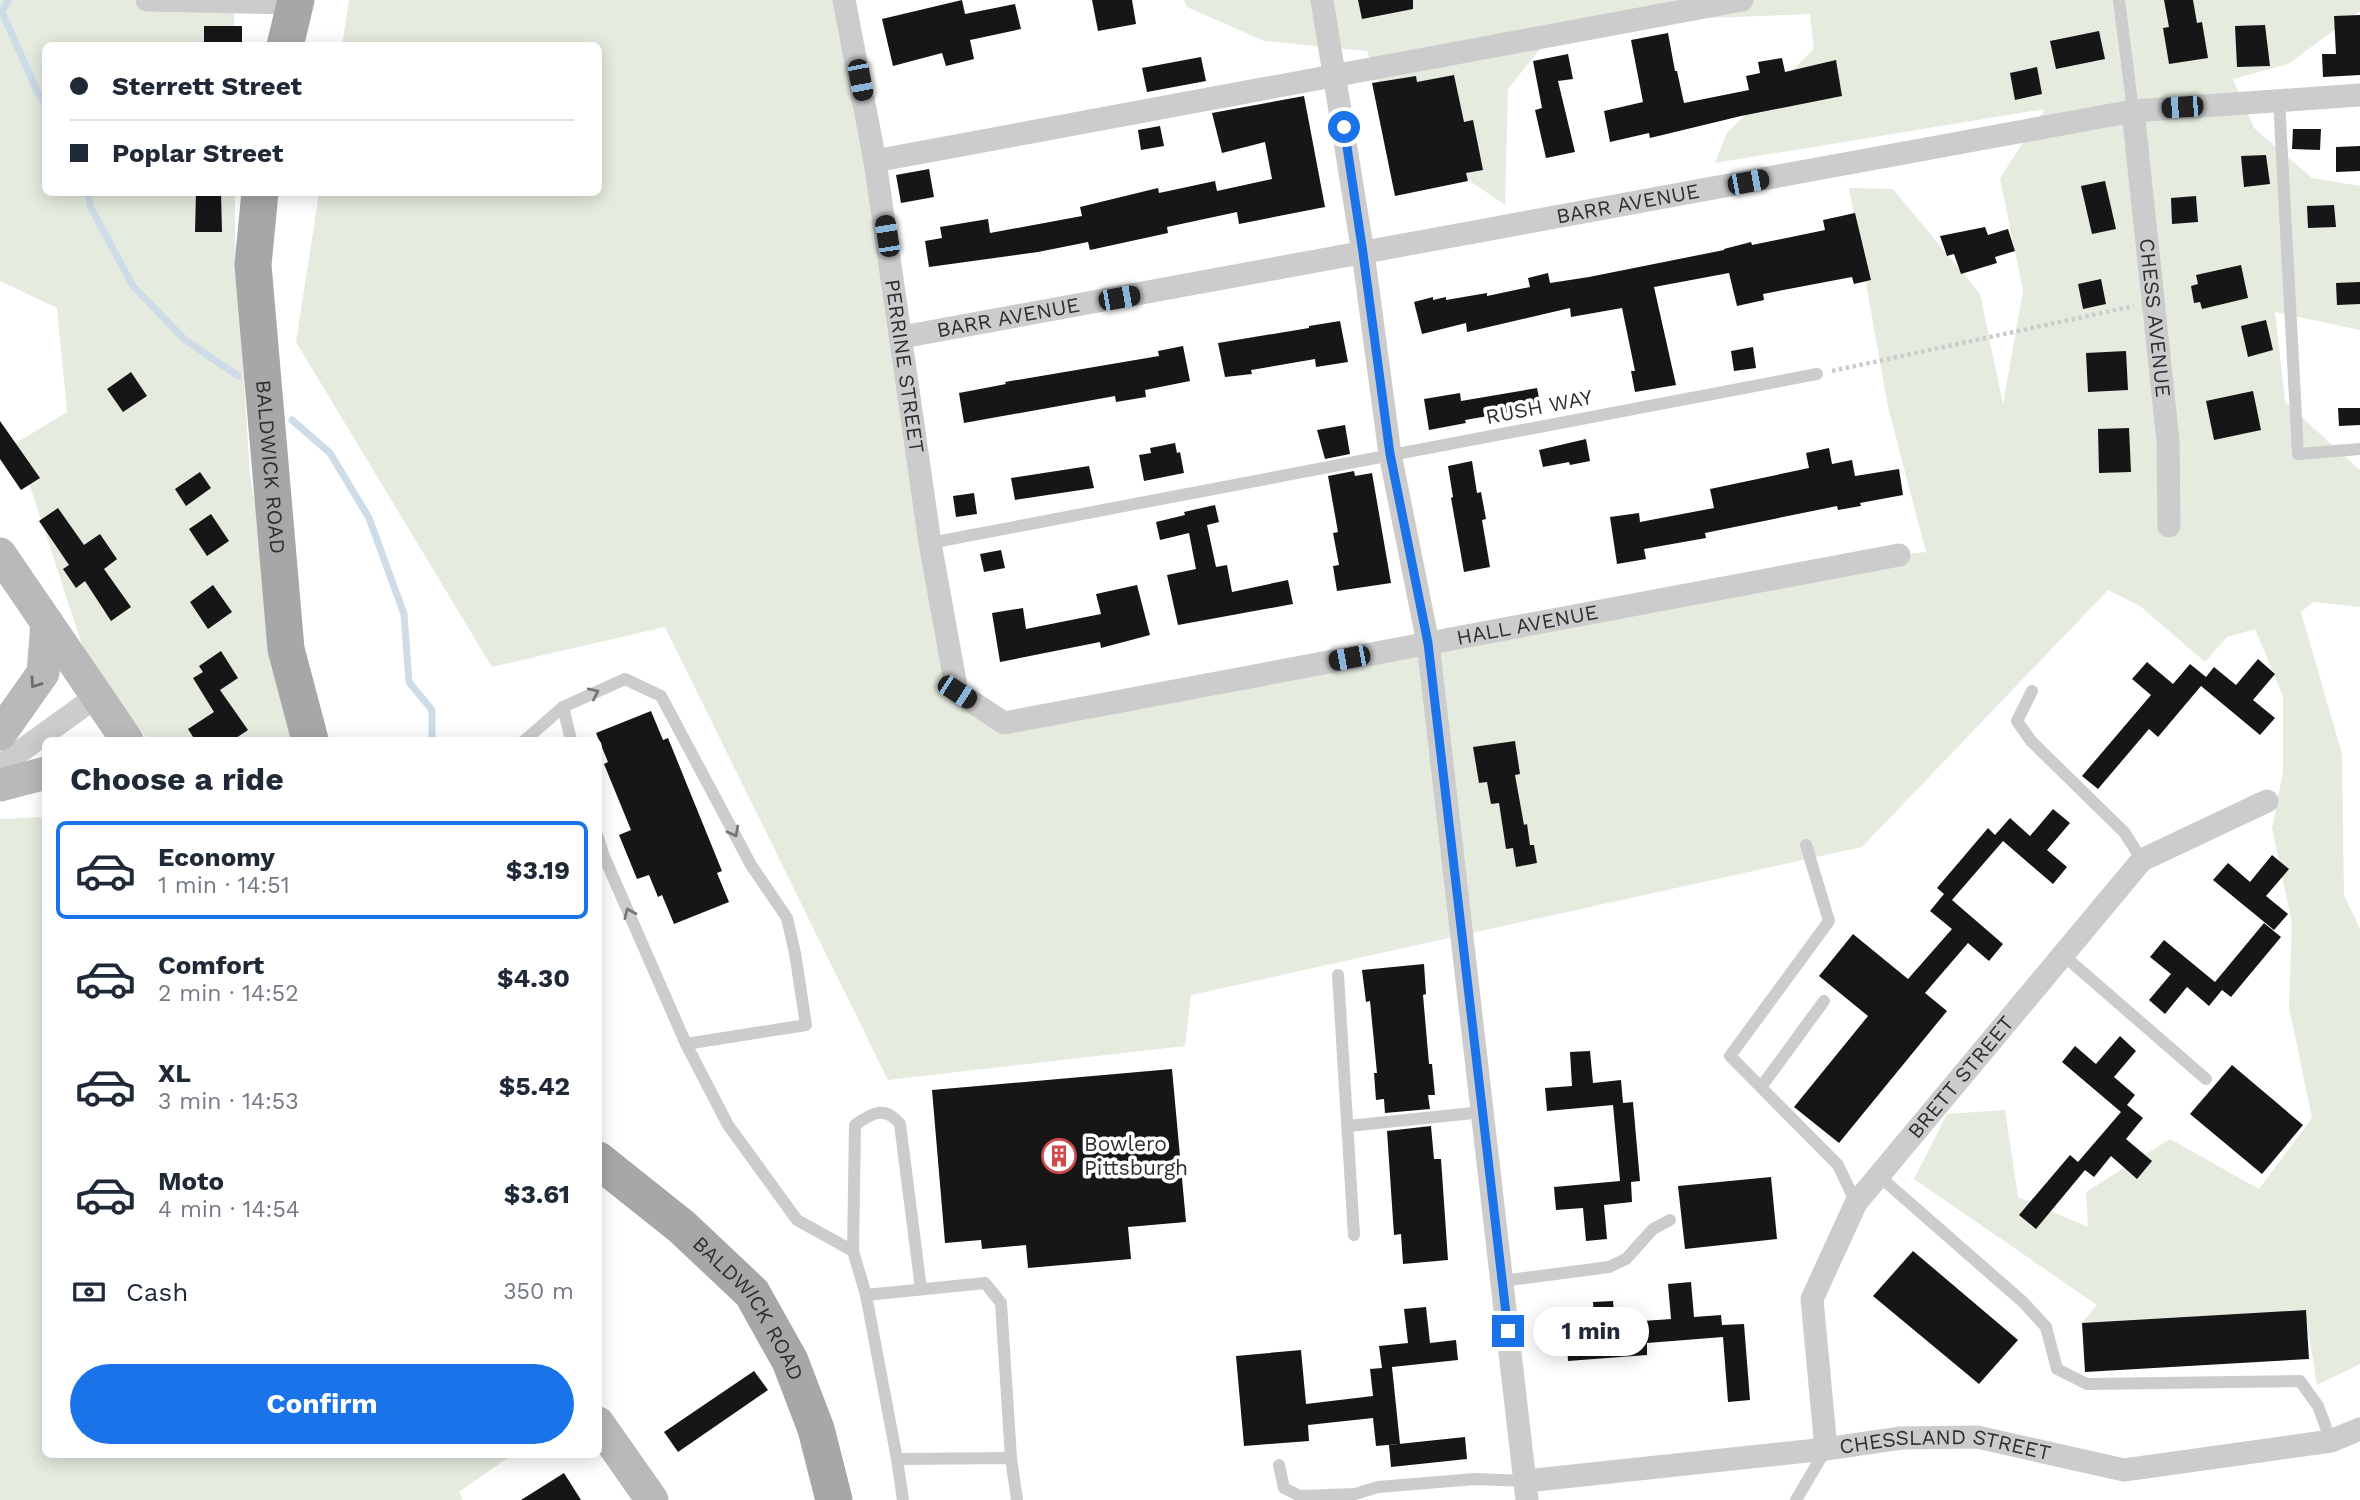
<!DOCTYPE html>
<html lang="en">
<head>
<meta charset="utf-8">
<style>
  :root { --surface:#fff; --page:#f6f6f7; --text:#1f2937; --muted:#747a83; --line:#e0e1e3; --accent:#1a73e8 }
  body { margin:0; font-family:"Work Sans",sans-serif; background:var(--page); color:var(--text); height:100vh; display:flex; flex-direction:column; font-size:26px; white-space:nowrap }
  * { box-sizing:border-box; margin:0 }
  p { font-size:23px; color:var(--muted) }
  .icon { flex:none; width:38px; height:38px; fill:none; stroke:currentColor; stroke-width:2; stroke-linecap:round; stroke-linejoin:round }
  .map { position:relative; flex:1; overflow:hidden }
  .side { position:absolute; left:42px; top:737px; width:560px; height:721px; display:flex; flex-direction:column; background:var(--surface); border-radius:10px; box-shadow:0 4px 18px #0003 }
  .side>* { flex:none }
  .banner { position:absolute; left:42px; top:42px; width:560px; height:154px; border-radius:10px; box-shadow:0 4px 18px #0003; display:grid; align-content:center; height:154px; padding:0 28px; background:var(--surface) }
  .end { position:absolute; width:32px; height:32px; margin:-16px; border:9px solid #1a73e8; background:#fff; box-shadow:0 0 0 4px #fff }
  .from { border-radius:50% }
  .bubble { position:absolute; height:49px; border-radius:24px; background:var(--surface); box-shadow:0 4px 18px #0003; font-size:23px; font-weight:700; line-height:49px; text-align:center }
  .car { position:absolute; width:21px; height:42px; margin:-21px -10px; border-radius:9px; box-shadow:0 0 5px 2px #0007; background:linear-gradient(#222 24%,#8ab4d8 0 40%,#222 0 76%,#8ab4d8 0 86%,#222 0) }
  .banner b { display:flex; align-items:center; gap:24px; height:66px; font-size:26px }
  .banner b+b { border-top:2px solid var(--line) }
  .banner i { width:18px; height:18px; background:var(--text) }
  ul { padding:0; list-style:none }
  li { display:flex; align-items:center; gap:21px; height:98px; margin:0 14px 10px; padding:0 14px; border:4px solid transparent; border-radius:10px }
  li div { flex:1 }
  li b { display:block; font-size:26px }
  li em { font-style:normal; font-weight:700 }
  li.on { border-color:var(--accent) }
  li>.icon { width:63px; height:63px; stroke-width:1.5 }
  h2 { padding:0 28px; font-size:32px; line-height:84px }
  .pay { display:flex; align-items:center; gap:18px; height:77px; padding:0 28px; font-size:26px }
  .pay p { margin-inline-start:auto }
  .cta { display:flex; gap:14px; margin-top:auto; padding:14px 28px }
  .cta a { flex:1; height:80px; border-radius:42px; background:var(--accent); color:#fff; font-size:28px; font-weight:700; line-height:80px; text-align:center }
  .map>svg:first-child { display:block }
</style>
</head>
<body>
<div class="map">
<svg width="2360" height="1500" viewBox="0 0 2360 1500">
  <rect width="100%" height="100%" fill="#fff"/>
  <g fill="#e5ebdf">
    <polygon points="0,0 234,0 234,45 46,46 46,192 235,193 235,240 250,476 299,740 148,740 85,654 16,443 67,412 57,308 0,281"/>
    <polygon points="349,0 841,0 968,702 1018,720 1899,555 1926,552 1888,407 1849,188 1893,189 1980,294 2003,404 2023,291 2000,178 2045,109 1715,163 1727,133 1814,49 1810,14 1560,24 1508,89 1505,205 1398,132 1367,51 1264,41 1187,7 1184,0 2360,0 2360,11 2288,64 2233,79 2254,128 2312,178 2360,186 2360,330 2275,312 2285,402 2360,470 2360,607 2313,602 2301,612 2342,754 2344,895 2360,929 2360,1364 2317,1385 2305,1310 2082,1323 2097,1305 1914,1179 1947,1114 2005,1110 2018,1197 2088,1227 2086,1192 2170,1139 2259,1189 2312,1118 2289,1007 2292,924 2272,828 2283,772 2283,696 2255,629 2227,637 2205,662 2140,606 2108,590 1862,847 1191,995 1185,1046 888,1080 665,627 492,667 296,342 319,193 598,192 598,46 342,45"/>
    <polygon points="45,817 46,1454 513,1454 459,1492 463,1500 0,1500 0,819"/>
  </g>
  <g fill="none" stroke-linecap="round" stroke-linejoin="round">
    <g stroke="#cedce8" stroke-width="7">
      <polyline points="8,0 2,12 37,91 46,105"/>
      <polyline points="88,192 90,206 133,286 184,339 238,376"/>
      <polyline points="292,420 330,453 369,518 404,614 409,682 432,710 432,740"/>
    </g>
  </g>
  <g fill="#161616">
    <polygon points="962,0 965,14 1015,4 1021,29 970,40 974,59 946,66 942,53 893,66 882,19"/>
    <polygon points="1092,0 1132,0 1136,24 1098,31"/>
    <polygon points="1358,0 1413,0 1413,9 1362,19"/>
    <polygon points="2164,0 2193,0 2197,23 2202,22 2208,58 2169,64 2163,28 2169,27"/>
    <polygon points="2360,15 2360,75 2323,77 2322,54 2336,54 2334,16"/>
    <polygon points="2265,25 2270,66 2237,67 2235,26"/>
    <rect x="204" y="26" width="38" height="20"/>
    <polygon points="2099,31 2105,59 2056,69 2050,41"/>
    <polygon points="1668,33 1675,71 1677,71 1684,103 1749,90 1746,76 1760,73 1758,62 1782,58 1785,72 1836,60 1842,96 1741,116 1650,138 1649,133 1610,142 1604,111 1643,102 1631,40"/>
    <polygon points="1568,54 1573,79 1558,81 1575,152 1546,158 1535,110 1542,108 1533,61"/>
    <polygon points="1201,57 1206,81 1147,92 1142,68"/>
    <polygon points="2037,67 2042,94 2015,100 2010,73"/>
    <polygon points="1454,75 1464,122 1473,120 1483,170 1466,173 1468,181 1395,196 1372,83 1416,76 1417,82"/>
    <polygon points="1304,96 1325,207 1239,224 1237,212 1167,227 1168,233 1090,250 1088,242 1038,252 929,267 925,241 942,238 940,227 988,219 990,233 1082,216 1080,207 1158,188 1159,193 1215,181 1217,191 1272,179 1265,142 1222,153 1212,113"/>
    <polygon points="1160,126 1164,146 1141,150 1138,130"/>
    <polygon points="2293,129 2321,129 2320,150 2292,149"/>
    <polygon points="2360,146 2360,171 2336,172 2336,147"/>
    <polygon points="2266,155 2270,184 2244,187 2241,156"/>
    <polygon points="929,169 934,197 901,203 896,175"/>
    <polygon points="2105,181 2116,229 2092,234 2081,186"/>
    <polygon points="196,192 221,192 222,232 195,232"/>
    <polygon points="2196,196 2198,222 2172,224 2171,198"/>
    <polygon points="2334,205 2336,227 2308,228 2307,206"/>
    <polygon points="1855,213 1871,280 1854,284 1852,277 1836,280 1763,294 1764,300 1737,306 1729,273 1654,287 1676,385 1635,392 1631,371 1635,371 1622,308 1571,317 1570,308 1467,332 1466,323 1422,334 1414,302 1433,297 1433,300 1446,297 1446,300 1487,293 1487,296 1530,287 1528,278 1548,273 1550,283 1589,277 1724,250 1724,249 1751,242 1752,245 1825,230 1823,220"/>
    <polygon points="1985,227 1988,235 2008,229 2015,251 1995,257 1997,263 1961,274 1954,254 1947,256 1940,236"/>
    <polygon points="2241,265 2248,298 2202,309 2200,302 2194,303 2191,286 2198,284 2196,275"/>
    <polygon points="2101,279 2106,304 2083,309 2078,284"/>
    <polygon points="2360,282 2360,304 2337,305 2336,283"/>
    <polygon points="2266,320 2273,350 2248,357 2241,326"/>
    <polygon points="1340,321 1348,362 1316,367 1315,359 1251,370 1252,374 1225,377 1218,343 1309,328 1309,326"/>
    <polygon points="1183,346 1190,381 1145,390 1146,397 1116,402 1115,396 964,423 959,393 1006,384 1005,382 1159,356 1158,351"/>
    <polygon points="1753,347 1756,368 1734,371 1731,351"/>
    <polygon points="2126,351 2128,390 2088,392 2086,353"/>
    <polygon points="131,372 147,396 123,412 107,389"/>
    <polygon points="1537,388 1541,407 1465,420 1466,423 1429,430 1424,399 1460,393 1461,401"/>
    <polygon points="2253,391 2261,430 2214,440 2206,401"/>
    <polygon points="2338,408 2360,408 2360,425 2339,426"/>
    <polygon points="0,421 40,478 21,490 0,459"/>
    <polygon points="1345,425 1350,454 1325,459 1317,430"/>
    <polygon points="2129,428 2131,472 2099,473 2098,429"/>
    <polygon points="1586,439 1590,461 1570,465 1569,462 1543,467 1539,450"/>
    <polygon points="1175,443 1177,453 1180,452 1184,473 1144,481 1139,455 1151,453 1150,448"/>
    <polygon points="1829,448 1832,464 1852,460 1855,476 1899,469 1903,495 1860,503 1861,506 1838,510 1837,506 1705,533 1706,538 1644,549 1646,559 1617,564 1610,517 1639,513 1640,522 1714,508 1710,489 1809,468 1806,453"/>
    <polygon points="1472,461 1477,493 1481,492 1486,519 1482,520 1490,567 1464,572 1451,498 1453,497 1448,466"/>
    <polygon points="1089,466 1094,488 1015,500 1011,478"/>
    <polygon points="1354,471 1355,476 1372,473 1391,583 1337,591 1333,566 1339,565 1333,533 1338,532 1328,476"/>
    <polygon points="200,472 211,488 186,506 175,489"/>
    <polygon points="974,493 977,514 956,517 953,496"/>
    <polygon points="1215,505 1219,522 1207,525 1216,567 1227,565 1232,592 1288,580 1293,604 1178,625 1167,575 1196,569 1189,533 1160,540 1156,522 1185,515 1184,512"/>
    <polygon points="58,508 84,545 100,534 117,559 104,569 131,607 111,621 85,581 76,588 63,569 69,565 39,521"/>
    <polygon points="211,514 229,541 207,556 189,529"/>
    <polygon points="1001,550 1005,568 984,572 980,554"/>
    <polygon points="213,585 232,612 208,629 190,602"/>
    <polygon points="1137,585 1150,635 1101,648 1100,642 1000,662 992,613 1023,608 1026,629 1101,614 1096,594"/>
    <polygon points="221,651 238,678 220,690 248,730 233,740 195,740 188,729 214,712 193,678 203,672 199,666"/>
    <polygon points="2258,659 2275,674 2253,700 2275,718 2260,735 2201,686 2158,737 2149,729 2098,789 2082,776 2151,695 2132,679 2147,662 2173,684 2190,664 2206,677 2214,667 2236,685"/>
    <polygon points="651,711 663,740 668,738 722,871 717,873 729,902 674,924 662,895 658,897 649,875 637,879 619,835 631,830 604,764 608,762 596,733"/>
    <polygon points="1515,741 1520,774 1515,775 1524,825 1527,824 1530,845 1534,845 1537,863 1516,867 1513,848 1506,849 1499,803 1491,804 1487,782 1479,783 1473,747"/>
    <polygon points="2053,809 2070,823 2047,850 2067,867 2053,884 2003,841 1952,900 2003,944 1989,961 1968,943 1925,993 1947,1011 1839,1143 1794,1107 1868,1016 1819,976 1853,934 1908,979 1952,929 1930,911 1944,894 1937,888 1988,828 1995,835 2010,818 2030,836"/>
    <polygon points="2272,855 2289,869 2266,896 2288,914 2274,930 2213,880 2228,863 2250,882"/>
    <polygon points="2264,923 2281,937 2231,997 2222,990 2209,1006 2187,987 2165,1014 2149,1000 2171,974 2150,957 2164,940 2215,982"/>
    <polygon points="1424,964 1426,994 1423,995 1429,1064 1432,1064 1435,1095 1428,1095 1430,1109 1385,1113 1384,1099 1376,1100 1374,1073 1377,1073 1370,1001 1366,1002 1362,970"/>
    <polygon points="2120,1036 2136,1051 2114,1077 2135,1095 2127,1105 2143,1118 2126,1139 2152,1161 2137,1179 2111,1156 2094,1177 2085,1170 2036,1229 2019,1215 2070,1155 2078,1162 2121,1112 2062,1062 2075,1046 2096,1064"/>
    <polygon points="1590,1051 1593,1083 1621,1080 1623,1103 1633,1102 1640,1181 1631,1182 1632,1202 1604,1205 1607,1239 1586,1241 1583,1208 1556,1210 1554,1187 1620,1181 1613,1105 1547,1111 1545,1088 1572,1086 1570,1052"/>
    <polygon points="2232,1065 2303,1125 2262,1174 2190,1114"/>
    <polygon points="1172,1069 1186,1222 1128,1227 1131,1259 1028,1268 1026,1245 982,1249 981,1240 945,1243 932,1090"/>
    <polygon points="1431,1126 1434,1159 1441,1159 1448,1260 1403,1264 1401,1234 1394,1235 1387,1131"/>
    <polygon points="1771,1177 1777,1239 1685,1249 1678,1186"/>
    <polygon points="1913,1251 2018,1340 1979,1384 1873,1296"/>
    <polygon points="1691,1282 1694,1317 1721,1315 1722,1325 1744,1324 1750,1400 1728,1402 1723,1337 1647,1343 1647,1355 1568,1361 1567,1340 1595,1338 1593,1302 1613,1301 1615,1323 1671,1319 1668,1284"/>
    <polygon points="1426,1307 1430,1343 1456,1340 1458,1360 1392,1367 1400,1444 1376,1446 1373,1418 1308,1425 1309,1441 1244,1446 1236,1356 1301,1350 1306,1404 1373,1396 1370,1369 1382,1368 1379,1346 1408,1343 1404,1309"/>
    <polygon points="2306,1310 2309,1359 2085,1372 2082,1323"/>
    <polygon points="754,1371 768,1390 678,1452 664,1432"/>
    <polygon points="1465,1437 1467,1459 1391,1467 1389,1445"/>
    <polygon points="564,1473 581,1500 521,1500"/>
  </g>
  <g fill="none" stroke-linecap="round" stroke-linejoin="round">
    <polyline stroke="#ccc" stroke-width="4.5" stroke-dasharray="3.5 3.5" stroke-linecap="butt" points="1832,371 2134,306"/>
    <g stroke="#ccc" stroke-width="12">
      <polyline points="2119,0 2133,111"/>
      <polyline points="2279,100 2298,454 2360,449"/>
      <polyline points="930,543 1817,374"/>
      <polyline points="2032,691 2017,721 2031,741 2124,832 2142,860"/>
      <polyline points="525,740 563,707"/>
      <polyline points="571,740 563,707 625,679 661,696 751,865 787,918 795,953 806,1025 686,1044 603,854 598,837"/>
      <polyline points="1806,845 1829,921 1730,1056 1838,1165 1856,1203"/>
      <polyline points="2063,955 2206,1079"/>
      <polyline points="1338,975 1354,1235"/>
      <polyline points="686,1044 728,1125 797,1220 853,1251 866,1295 897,1459 1011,1458 1017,1500"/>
      <polyline points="1761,1087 1824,1001"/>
      <polyline points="1348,1126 1483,1112"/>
      <polyline points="1879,1176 2023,1302 2046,1327 2057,1369 2087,1384 2300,1381 2318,1406 2331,1441"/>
      <path d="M853,1251L855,1125C872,1113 885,1105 900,1124L921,1289"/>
      <polyline points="1502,1281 1609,1267 1626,1259 1653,1229 1670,1220"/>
      <polyline points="866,1295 985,1283 1001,1303 1011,1458"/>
      <polyline points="897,1459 903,1500"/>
      <polyline points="1279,1465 1284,1488 1300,1496 1355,1494 1378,1487 1475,1479 1526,1481"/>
      <polyline points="1796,1500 1826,1449"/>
    </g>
    <g stroke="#ccc" stroke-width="23">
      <polyline points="147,0 295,3"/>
      <path id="s1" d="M844,0L875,161L930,543L957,692L1004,723L1899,555"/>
      <polyline points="1322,0 1363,253 1390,454 1428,643 1527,1500"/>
      <path id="s2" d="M2133,111L2168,441L2169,526"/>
      <polyline points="875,161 1742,0"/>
      <path id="s3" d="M902,337L2133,111L2360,95"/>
      <polyline points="0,766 97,696"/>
      <path id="s4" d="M1826,1449L1812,1299L1856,1203L2142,860L2267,801"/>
      <path id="s5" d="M1526,1481L1826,1449L1901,1438L1977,1437L2124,1470L2331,1441L2360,1429"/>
    </g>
    <g stroke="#b9b9b9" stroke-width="33">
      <polyline points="0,554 127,740"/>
      <polyline points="0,734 43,673 47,623"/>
      <polyline points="0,785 46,773"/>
      <polyline points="598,1423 652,1500"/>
    </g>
    <g stroke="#a7a7a7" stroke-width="37">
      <polyline points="285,46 296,0"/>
      <path id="s6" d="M260,192L253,265L286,649L310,740"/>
      <path id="s7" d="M598,1160L682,1227L752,1293L790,1361L816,1429L834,1500"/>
    </g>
  </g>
  <defs><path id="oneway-chevron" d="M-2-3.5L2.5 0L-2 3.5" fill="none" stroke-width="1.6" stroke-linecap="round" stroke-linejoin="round" transform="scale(1.75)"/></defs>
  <use stroke="#6d6d6d" href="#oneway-chevron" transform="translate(35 683) rotate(125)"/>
  <g stroke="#767676">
    <use href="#oneway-chevron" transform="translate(594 693) rotate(-25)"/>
    <use href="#oneway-chevron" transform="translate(734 832) rotate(62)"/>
    <use href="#oneway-chevron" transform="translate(629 913) rotate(-114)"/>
  </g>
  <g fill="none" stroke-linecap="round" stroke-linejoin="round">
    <polyline stroke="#1a73e8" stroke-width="9" points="1344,127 1363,253 1390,454 1428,643 1508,1331"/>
  </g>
  <defs>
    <g id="building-ring" transform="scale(1.75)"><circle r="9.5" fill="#fff" stroke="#d0484a" stroke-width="1.5"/><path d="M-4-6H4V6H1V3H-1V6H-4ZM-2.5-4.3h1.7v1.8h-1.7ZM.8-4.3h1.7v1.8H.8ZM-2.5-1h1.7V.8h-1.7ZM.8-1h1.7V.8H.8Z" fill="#d0484a"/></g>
  </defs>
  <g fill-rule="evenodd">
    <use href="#building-ring" x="1059" y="1156"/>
  </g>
  <g text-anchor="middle" stroke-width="7" stroke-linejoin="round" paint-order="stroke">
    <g font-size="21" fill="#2f2f2f" stroke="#fff">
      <text dy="7" stroke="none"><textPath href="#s3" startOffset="738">BARR AVENUE</textPath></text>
      <text dy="7" stroke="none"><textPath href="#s3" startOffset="108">BARR AVENUE</textPath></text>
      <text dy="7" stroke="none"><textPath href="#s2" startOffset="208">CHESS AVENUE</textPath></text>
      <text dy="7" stroke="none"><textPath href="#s1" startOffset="371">PERRINE STREET</textPath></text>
      <text transform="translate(1539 407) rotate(-11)" y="7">RUSH WAY</text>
      <text dy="7" stroke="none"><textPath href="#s6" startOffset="276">BALDWICK ROAD</textPath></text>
      <text dy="7" stroke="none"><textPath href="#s1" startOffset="1290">HALL AVENUE</textPath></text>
      <text dy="7" stroke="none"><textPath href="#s4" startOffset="420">BRETT STREET</textPath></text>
      <text dy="7" stroke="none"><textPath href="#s7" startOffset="214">BALDWICK ROAD</textPath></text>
      <text dy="7" stroke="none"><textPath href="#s5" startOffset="422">CHESSLAND STREET</textPath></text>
    </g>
    <g font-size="21" fill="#2f2f2f" stroke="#fff" text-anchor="start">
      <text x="1084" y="1151">Bowlero<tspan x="1084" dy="24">Pittsburgh</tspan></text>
    </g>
  </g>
</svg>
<i class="end from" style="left:1344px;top:127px"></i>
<i class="end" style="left:1508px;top:1331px"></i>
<div class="bubble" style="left:1533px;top:1307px;width:116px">1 min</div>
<i class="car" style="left:860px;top:80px;rotate:169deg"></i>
<i class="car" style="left:2182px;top:107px;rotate:266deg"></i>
<i class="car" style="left:1748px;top:182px;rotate:79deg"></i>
<i class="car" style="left:887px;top:236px;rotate:351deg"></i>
<i class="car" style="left:1119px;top:298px;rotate:80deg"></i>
<i class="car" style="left:1349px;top:658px;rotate:259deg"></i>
<i class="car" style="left:957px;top:692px;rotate:123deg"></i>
<div class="banner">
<b><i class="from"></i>Sterrett Street</b>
<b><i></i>Poplar Street</b>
</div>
<section class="side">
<h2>Choose a ride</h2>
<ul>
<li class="on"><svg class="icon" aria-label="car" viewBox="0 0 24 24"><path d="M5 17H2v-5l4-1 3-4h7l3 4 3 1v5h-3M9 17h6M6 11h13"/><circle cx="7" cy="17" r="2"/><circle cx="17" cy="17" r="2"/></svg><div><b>Economy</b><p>1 min · 14:51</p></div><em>$3.19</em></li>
<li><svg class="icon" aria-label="car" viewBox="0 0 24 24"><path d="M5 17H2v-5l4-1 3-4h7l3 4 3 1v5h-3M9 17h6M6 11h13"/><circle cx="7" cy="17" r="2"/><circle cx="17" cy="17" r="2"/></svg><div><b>Comfort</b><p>2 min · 14:52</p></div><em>$4.30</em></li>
<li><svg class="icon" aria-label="car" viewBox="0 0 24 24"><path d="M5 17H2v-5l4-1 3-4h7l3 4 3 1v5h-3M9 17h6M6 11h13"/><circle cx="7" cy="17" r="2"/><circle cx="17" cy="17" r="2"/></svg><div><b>XL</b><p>3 min · 14:53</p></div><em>$5.42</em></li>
<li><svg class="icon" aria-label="car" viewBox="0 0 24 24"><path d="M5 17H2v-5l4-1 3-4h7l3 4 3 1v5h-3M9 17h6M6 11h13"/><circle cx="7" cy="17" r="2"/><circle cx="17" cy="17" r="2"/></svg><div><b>Moto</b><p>4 min · 14:54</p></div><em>$3.61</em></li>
</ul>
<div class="pay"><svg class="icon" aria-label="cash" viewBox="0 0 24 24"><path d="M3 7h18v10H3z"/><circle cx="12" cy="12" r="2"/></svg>Cash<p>350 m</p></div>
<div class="cta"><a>Confirm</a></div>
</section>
</div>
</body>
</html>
